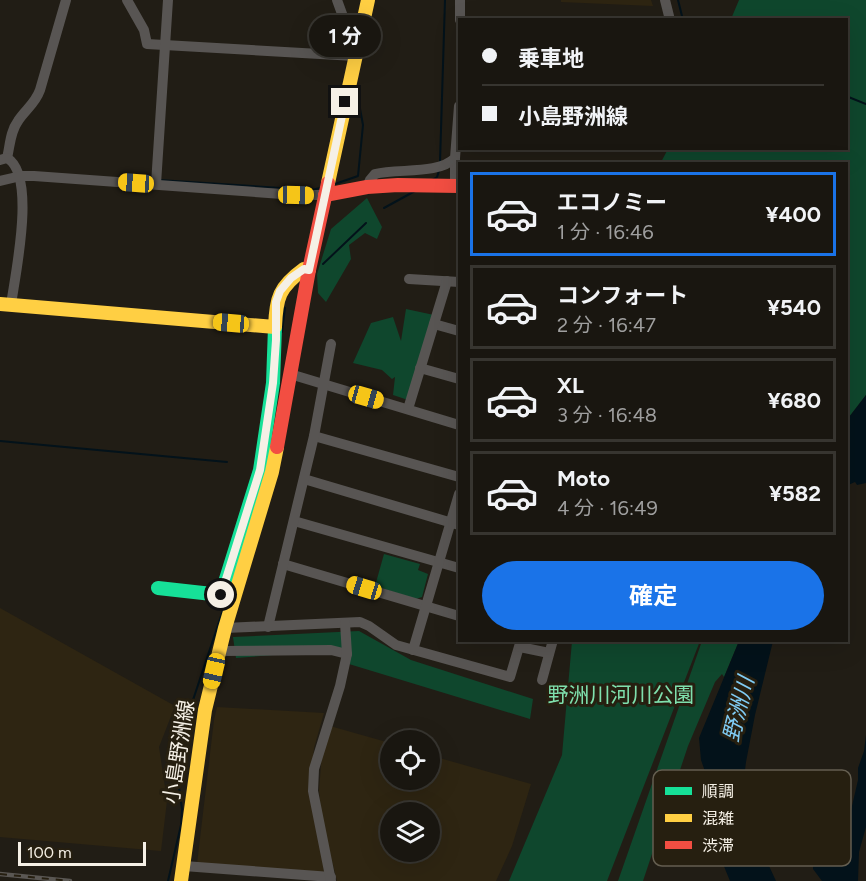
<!DOCTYPE html>
<html lang="ja">
<head>
<meta charset="utf-8">
<style>
  :root { --surface:#191610; --page:#26231e; --text:#f1f3f6; --muted:#9f9f9f; --line:#373530; --accent:#1a73e8 }
  body { margin:0; font-family:Figtree,"Noto Sans JP",sans-serif; background:var(--page); color:var(--text); height:100vh; display:flex; flex-direction:column; font-size:22px; white-space:nowrap }
  * { box-sizing:border-box; margin:0 }
  p { font-size:20px; color:var(--muted) }
  .icon { flex:none; width:33px; height:33px; fill:none; stroke:currentColor; stroke-width:2; stroke-linecap:round; stroke-linejoin:round }
  .map { position:relative; flex:1; overflow:hidden }
  .drawer { position:absolute; left:458px; top:162px; width:390px; height:480px; display:flex; flex-direction:column; background:var(--surface); border-radius:0px; box-shadow:0 6px 24px #0002,0 0 0 2px var(--line) }
  .drawer>* { flex:none }
  .banner { position:absolute; left:458px; top:18px; width:390px; height:132px; border-radius:0px; box-shadow:0 6px 24px #0002,0 0 0 2px var(--line); display:grid; align-content:center; height:132px; padding:0 24px; background:var(--surface) }
  .controls { position:absolute; left:380px; top:730px; display:grid; gap:12px }
  .controls a { display:grid; place-items:center; width:60px; height:60px; border-radius:50%; background:var(--surface); box-shadow:0 6px 24px #0002,0 0 0 2px var(--line); font-size:30px }
  .scale { position:absolute; left:18px; bottom:15px; width:128px; box-sizing:border-box; padding-left:6px; border:3px solid #f5f0e6; border-top:0; font-size:16px; line-height:21px; white-space:nowrap; color:#f5f0e6; -webkit-text-stroke:4px #261f10; paint-order:stroke }
  .end { position:absolute; width:27px; height:27px; margin:-14px; border:8px solid #f5f0e6; background:#111; box-shadow:0 0 0 3px #111 }
  .from { border-radius:50% }
  .bubble { position:absolute; height:42px; border-radius:21px; background:var(--surface); box-shadow:0 6px 24px #0002,0 0 0 2px var(--line); font-size:20px; font-weight:700; line-height:42px; text-align:center }
  .car { position:absolute; width:18px; height:36px; margin:-18px -9px; border-radius:8px; box-shadow:0 0 4px 2px #0007; background:linear-gradient(#f5c518 24%,#345 0 40%,#f5c518 0 76%,#345 0 86%,#f5c518 0) }
  .banner b { display:flex; align-items:center; gap:21px; height:57px; font-size:22px }
  .banner b+b { border-top:2px solid var(--line) }
  .banner i { width:15px; height:15px; background:var(--text) }
  ul { padding:10px 0 0; list-style:none }
  li { display:flex; align-items:center; gap:18px; height:84px; margin:0 12px 9px; padding:0 12px; border:3px solid var(--line); border-radius:0px }
  li div { flex:1 }
  li b { display:block; font-size:22px }
  li em { font-style:normal; font-weight:700 }
  li.selected { border-color:var(--accent) }
  li>.icon { width:54px; height:54px; stroke-width:1.5 }
  .button { display:flex; gap:12px; margin-top:auto; padding:12px 24px }
  .button a { flex:1; height:69px; border-radius:36px; background:var(--accent); color:#fff; font-size:24px; font-weight:700; line-height:69px; text-align:center }
  .map>svg:first-child { display:block }
</style>
</head>
<body>
<div class="map">
<svg width="866" height="881" viewBox="0 0 866 881">
  <rect width="100%" height="100%" fill="#211d15"/>
  <g fill="#2e2512" fill-rule="evenodd">
    <polygon points="561,0 651,0 653,6 561,2"/>
    <polygon points="0,608 175,706 159,747 167,801 161,851 0,837"/>
    <polygon points="217,707 324,713 314,748 311,778 324,872 197,864 214,720"/>
    <path d="M330,726L390,743V780H429V755L531,784L512,846L496,881H337L322,820L319,790L322,753ZM390,813H429V852H390Z"/>
  </g>
  <g fill="#0f472d">
    <polygon points="739,0 866,0 866,395 846,421 846,164 660,164 668,149 846,148 846,20 731,19"/>
    <polygon points="367,198 382,227 377,239 365,233 349,245 351,259 326,302 318,293 317,274 331,229"/>
    <polygon points="406,309 434,315 411,401 393,395 395,377 392,379 382,370 353,363 371,323 393,317 401,341"/>
    <polygon points="384,554 420,564 418,570 428,574 422,597 416,599 375,586"/>
    <polygon points="359,631 411,660 533,699 530,719 349,664 350,649 236,658 233,637"/>
    <polygon points="572,641 700,641 607,881 509,881 562,755"/>
    <polygon points="702,641 739,641 724,677 722,674 715,682 688,746 643,881 618,881"/>
  </g>
  <g fill="#03121a">
    <polygon points="866,395 866,483 857,485 855,482 846,486 846,421"/>
    <polygon points="739,641 773,641 755,715 746,762 743,786 757,840 776,881 730,881 707,825 709,812 708,780 701,760 699,738"/>
    <polygon points="866,735 866,827 859,852 858,881 822,881 813,869 815,813 820,810 824,843 836,863 839,862 858,780 858,768 864,751"/>
  </g>
  <g fill="none" stroke-linecap="round" stroke-linejoin="round">
    <g stroke="#03121a" stroke-width="2">
      <polyline points="678,0 683,20"/>
      <polyline points="346,40 348,52"/>
      <polyline points="846,96 866,104"/>
      <polyline points="440,162 445,0"/>
      <polyline points="126,177 153,179"/>
      <polyline points="159,180 312,190 320,188"/>
      <polyline points="432,180 437,177 439,171"/>
      <polyline points="332,185 358,176 363,125 356,87"/>
      <polyline points="384,208 415,191"/>
      <polyline points="323,264 366,223"/>
      <polyline points="282,332 285,308"/>
      <polyline points="0,441 227,462"/>
      <polyline points="168,881 181,825 182,809 175,759 176,751 227,598"/>
    </g>
    <g stroke="#585553" stroke-width="10">
      <polyline points="127,0 144,30 147,44 355,56 353,44 337,0"/>
      <polyline points="665,0 670,20"/>
      <polyline points="460,20 460,0"/>
      <path d="M7,158C10,146 10,132 18,121C25,110 35,104 40,90L66,0"/>
      <polyline points="455,158 455,186"/>
      <path d="M0,160L7,158C37,175 15,275 11,305"/>
      <polyline points="0,181 21,176 34,176 296,195 325,195"/>
      <polyline points="156,184 168,0"/>
      <path d="M367,187L370,180L375,174C399,168 438,175 455,158L459,106"/>
      <polyline points="409,279 459,282"/>
      <polyline points="434,324 459,331"/>
      <polyline points="420,368 459,379"/>
      <polyline points="290,374 459,425"/>
      <polyline points="408,409 447,281"/>
      <polyline points="314,436 459,477"/>
      <polyline points="304,479 459,525"/>
      <polyline points="294,521 459,568"/>
      <polyline points="283,564 459,616"/>
      <polyline points="268,627 314,436 331,344"/>
      <polyline points="225,628 360,622 369,626 396,645 510,677 521,640"/>
      <polyline points="520,647 549,653"/>
      <polyline points="413,650 459,494"/>
      <polyline points="219,651 331,650 347,654"/>
      <polyline points="542,680 553,640"/>
      <polyline points="184,866 331,877"/>
      <polyline points="331,881 313,791 314,769 340,686 347,654 345,623"/>
    </g>
    <polyline stroke="#16e098" stroke-width="14" points="158,588 221,595 260,470 273,383 275,327"/>
    <g stroke="#ffcf43" stroke-width="14">
      <polyline points="328,183 368,0"/>
      <path d="M0,304L275,327C276,298 279,287 304,269L309,270"/>
      <polyline points="181,881 205,710 225,628 272,472 277,447"/>
    </g>
    <g stroke="#f24e42" stroke-width="14">
      <polyline points="325,195 367,187 398,185 459,186"/>
      <polyline points="277,447 309,270 328,183"/>
    </g>
    <g stroke="#5a5753" stroke-width="4.5">
      <polyline id="rail" points="0,874 70,881"/>
    </g>
    <use href="#rail" stroke="#261f10" stroke-width="2" stroke-dasharray="7" stroke-linecap="butt"/>
  </g>
  <g fill="none" stroke-linecap="round" stroke-linejoin="round">
    <polyline stroke="#f5f0e6" stroke-width="8" points="221,595 260,470 273,383 276,340 276,302 280,291 291,278 304,269 309,270 345,102"/>
  </g>
  <g text-anchor="middle" stroke-width="6" stroke-linejoin="round" paint-order="stroke">
    <g font-size="21" fill="#7fe0ad" stroke="#261f10">
      <text x="621" y="702">野洲川河川公園</text>
    </g>
    <g font-size="21" fill="#f5f0e6" stroke="#261f10">
      <text transform="translate(179 752) rotate(-81)" y="7">小島野洲線</text>
    </g>
    <g font-size="22" font-style="italic" fill="#80ccf4" stroke="#261f10">
      <text transform="translate(738 709) rotate(-76)" y="8">野洲川</text>
    </g>
  </g>
  <rect x="653" y="770" width="198" height="96" rx="9" fill="#261f10" stroke="#645e50" stroke-width="1.5"/>
  <rect x="665" y="787" width="27" height="8" fill="#16e098"/>
  <rect x="665" y="814" width="27" height="8" fill="#ffcf43"/>
  <rect x="665" y="841" width="27" height="8" fill="#f24e42"/>
  <g font-size="16" fill="#f5f0e6">
    <text x="702" y="797">順調</text>
    <text x="702" y="824">混雑</text>
    <text x="702" y="851">渋滞</text>
  </g>
</svg>
<div class="controls">
<a><svg class="icon" aria-label="locate" viewBox="0 0 24 24"><circle cx="12" cy="12" r="6"/><path d="M12 2v4M12 18v4M2 12h4M18 12h4"/></svg></a>
<a><svg class="icon" aria-label="layers" viewBox="0 0 24 24"><path d="M12 4l9 5-9 5-9-5zM3 14l9 5 9-5"/></svg></a>
</div>
<div class="scale">100 m</div>
<i class="end from" style="left:221px;top:595px"></i>
<i class="end" style="left:345px;top:102px"></i>
<div class="bubble" style="left:309px;top:15px;width:72px">1 分</div>
<i class="car" style="left:136px;top:183px;rotate:274deg"></i>
<i class="car" style="left:296px;top:195px;rotate:91deg"></i>
<i class="car" style="left:231px;top:323px;rotate:275deg"></i>
<i class="car" style="left:366px;top:397px;rotate:106deg"></i>
<i class="car" style="left:364px;top:588px;rotate:287deg"></i>
<i class="car" style="left:214px;top:671px;rotate:193deg"></i>
<div class="banner">
<b><i class="from"></i>乗車地</b>
<b><i></i>小島野洲線</b>
</div>
<section class="drawer">
<ul>
<li class="selected"><svg class="icon" aria-label="car" viewBox="0 0 24 24"><path d="M5 17H2v-5l4-1 3-4h7l3 4 3 1v5h-3M9 17h6M6 11h13"/><circle cx="7" cy="17" r="2"/><circle cx="17" cy="17" r="2"/></svg><div><b>エコノミー</b><p>1 分 · 16:46</p></div><em>¥400</em></li>
<li><svg class="icon" aria-label="car" viewBox="0 0 24 24"><path d="M5 17H2v-5l4-1 3-4h7l3 4 3 1v5h-3M9 17h6M6 11h13"/><circle cx="7" cy="17" r="2"/><circle cx="17" cy="17" r="2"/></svg><div><b>コンフォート</b><p>2 分 · 16:47</p></div><em>¥540</em></li>
<li><svg class="icon" aria-label="car" viewBox="0 0 24 24"><path d="M5 17H2v-5l4-1 3-4h7l3 4 3 1v5h-3M9 17h6M6 11h13"/><circle cx="7" cy="17" r="2"/><circle cx="17" cy="17" r="2"/></svg><div><b>XL</b><p>3 分 · 16:48</p></div><em>¥680</em></li>
<li><svg class="icon" aria-label="car" viewBox="0 0 24 24"><path d="M5 17H2v-5l4-1 3-4h7l3 4 3 1v5h-3M9 17h6M6 11h13"/><circle cx="7" cy="17" r="2"/><circle cx="17" cy="17" r="2"/></svg><div><b>Moto</b><p>4 分 · 16:49</p></div><em>¥582</em></li>
</ul>
<div class="button"><a>確定</a></div>
</section>
</div>
</body>
</html>
